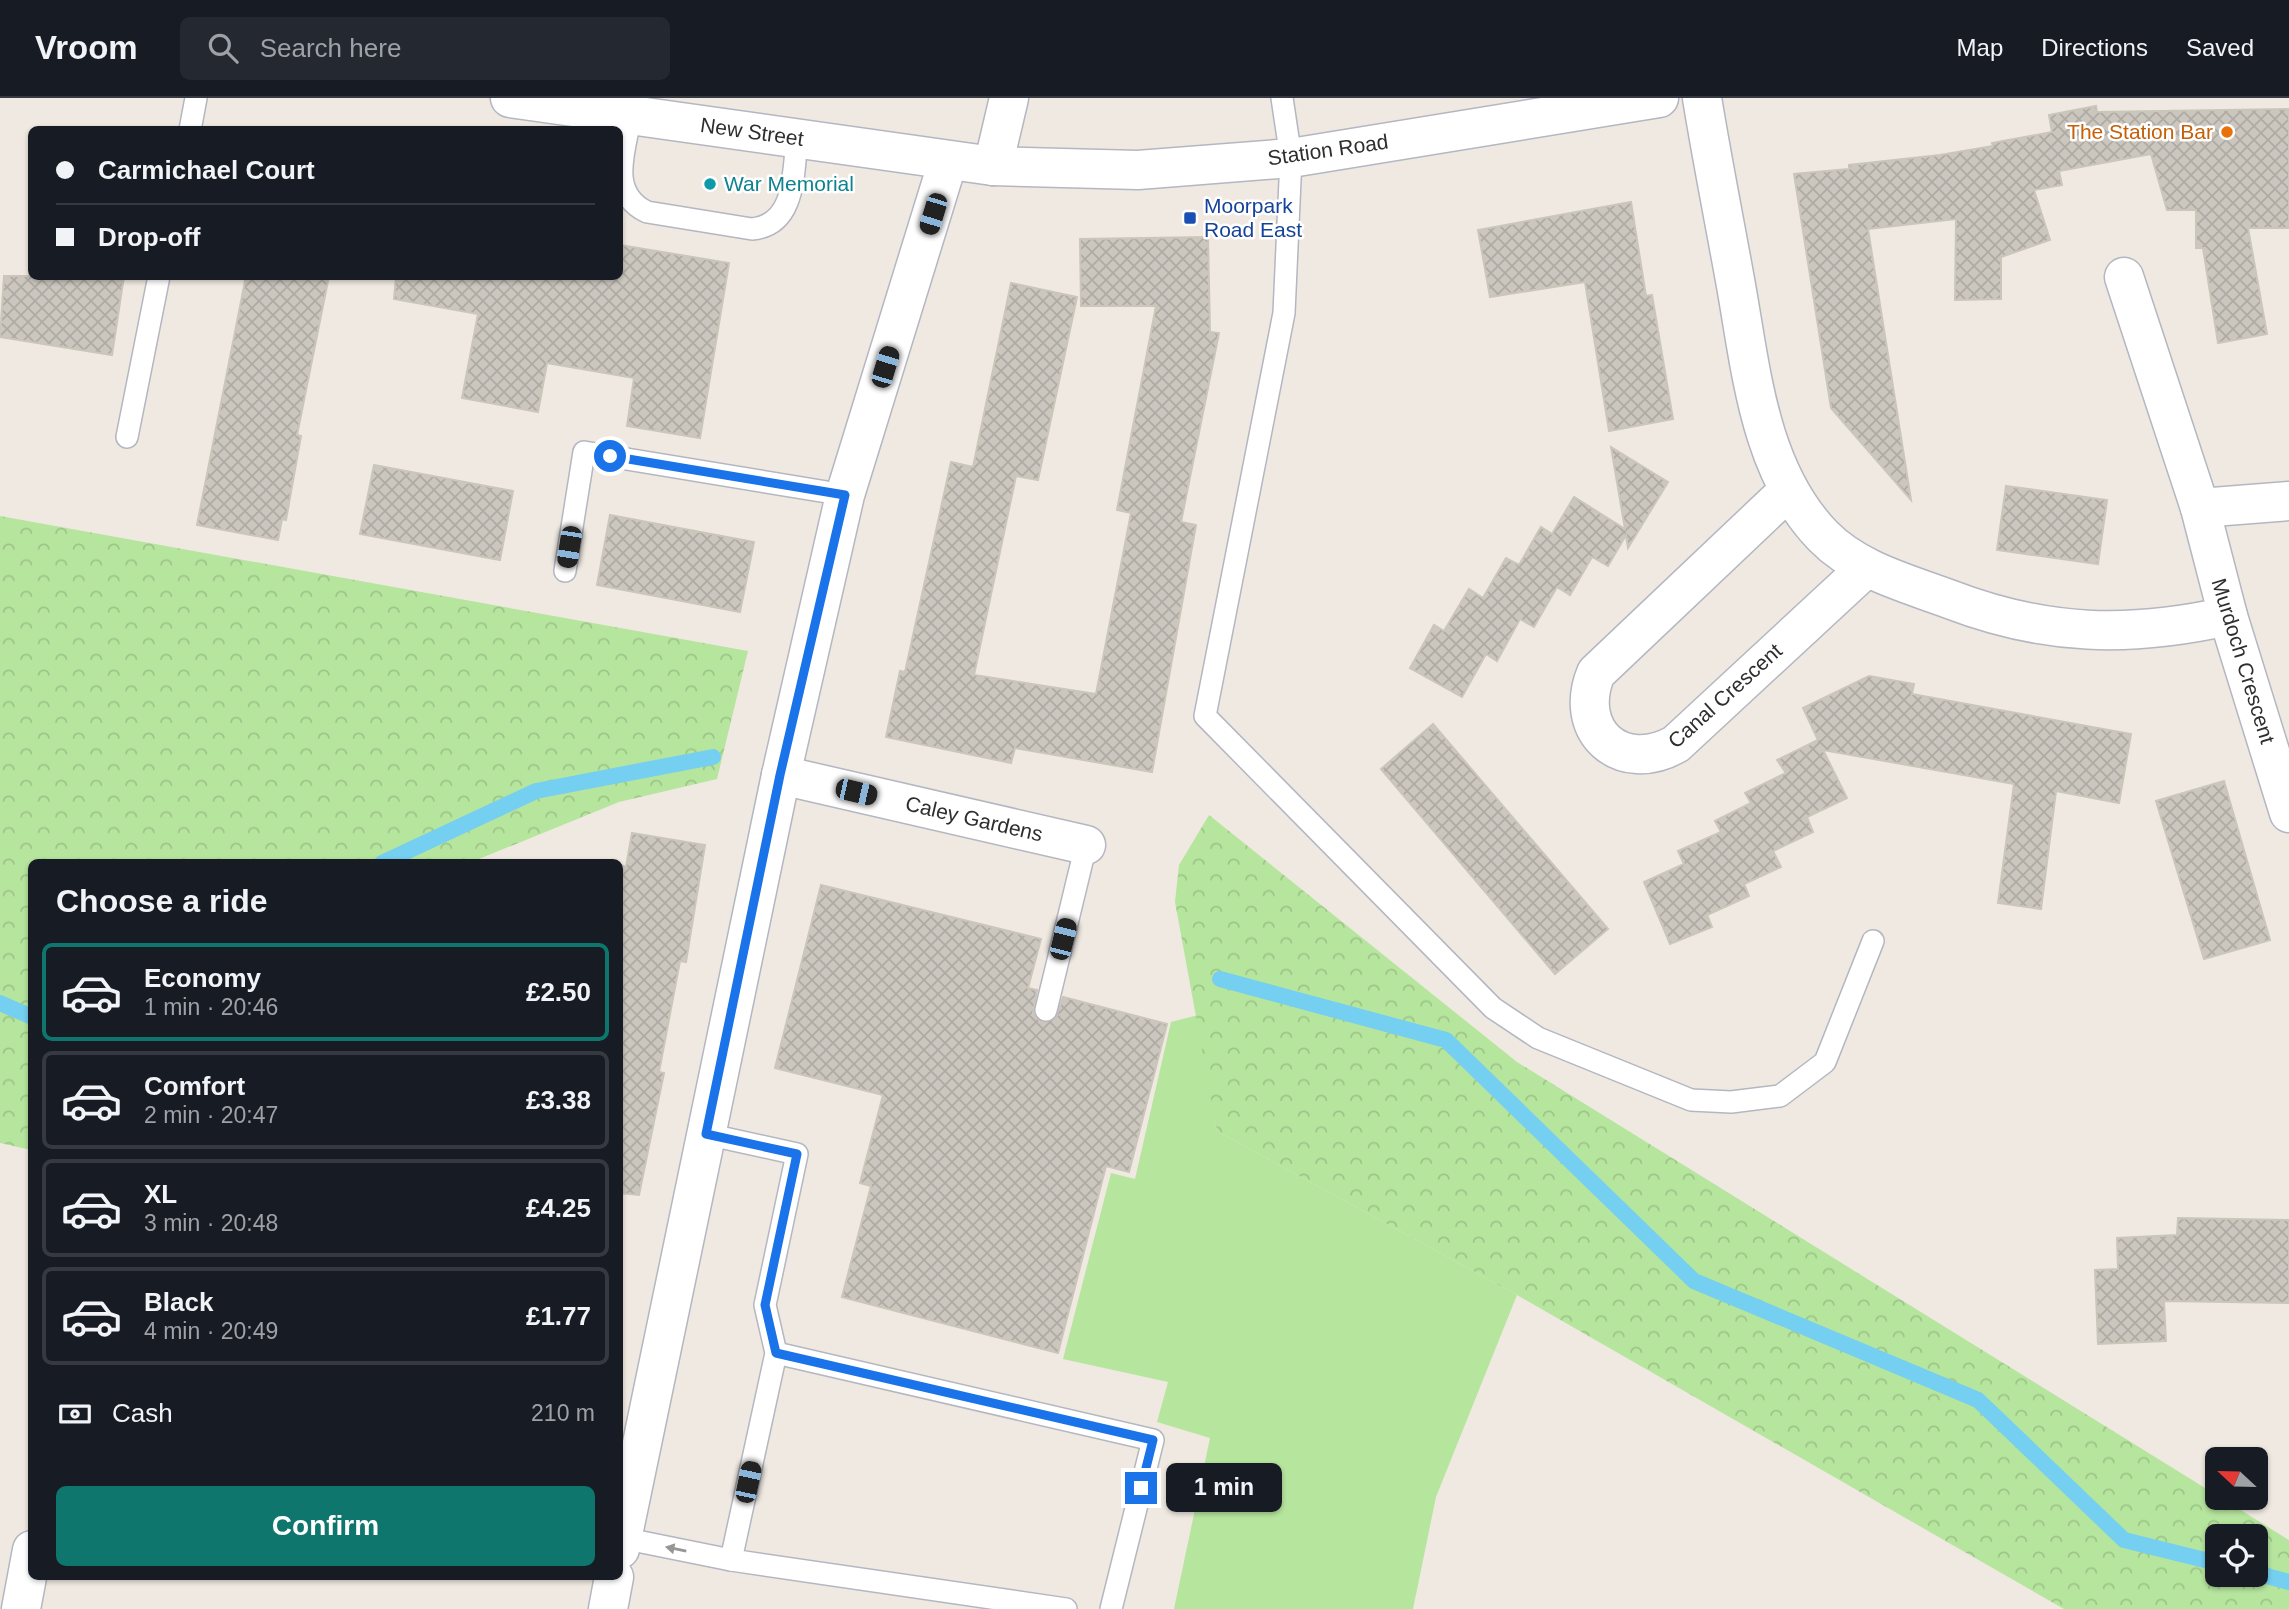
<!DOCTYPE html>
<html lang="en">
<head>
<meta charset="utf-8">
<style>
  :root { --surface:#171b24; --page:#242831; --text:#f1f3f6; --muted:#9ea1a6; --line:#363941; --accent:#0f766e }
  body { margin:0; font-family:Helvetica,sans-serif; background:var(--page); color:var(--text); height:100vh; display:flex; flex-direction:column; font-size:26px; white-space:nowrap }
  * { box-sizing:border-box; margin:0 }
  p { font-size:23px; color:var(--muted) }
  .icon { flex:none; width:38px; height:38px; fill:none; stroke:currentColor; stroke-width:2; stroke-linecap:round; stroke-linejoin:round }
  .map { position:relative; flex:1; overflow:hidden }
  .panel { position:absolute; left:28px; top:761px; width:595px; height:721px; display:flex; flex-direction:column; background:var(--surface); border-radius:10px; box-shadow:0 2px 5px #0004 }
  .panel>* { flex:none }
  .top-card { position:absolute; left:28px; top:28px; width:595px; height:154px; border-radius:10px; box-shadow:0 2px 5px #0004; display:grid; align-content:center; height:154px; padding:0 28px; background:var(--surface) }
  .needle { width:46px; rotate:292deg }
  .tools { position:absolute; left:2205px; top:1349px; display:grid; gap:14px }
  .tools a { display:grid; place-items:center; width:63px; height:63px; border-radius:10px; background:var(--surface); box-shadow:0 2px 5px #0004; font-size:35px }
  .end { position:absolute; width:32px; height:32px; margin:-16px; border:9px solid #1a73e8; background:#fff; box-shadow:0 0 0 4px #fff }
  .from { border-radius:50% }
  .bubble { position:absolute; height:49px; border-radius:10px; background:var(--surface); box-shadow:0 2px 5px #0004; font-size:23px; font-weight:700; line-height:49px; text-align:center }
  .car { position:absolute; width:21px; height:42px; margin:-21px -10px; border-radius:9px; box-shadow:0 0 5px 2px #0007; background:linear-gradient(#222 24%,#8ab4d8 0 40%,#222 0 76%,#8ab4d8 0 86%,#222 0) }
  .top-card b { display:flex; align-items:center; gap:24px; height:66px; font-size:26px }
  .top-card b+b { border-top:2px solid var(--line) }
  .top-card i { width:18px; height:18px; background:var(--text) }
  ul { padding:0; list-style:none }
  li { display:flex; align-items:center; gap:21px; height:98px; margin:0 14px 10px; padding:0 14px; border:4px solid var(--line); border-radius:10px }
  li div { flex:1 }
  li b { display:block; font-size:26px }
  li em { font-style:normal; font-weight:700 }
  li.active { border-color:var(--accent) }
  li>.icon { width:63px; height:63px; stroke-width:1.5 }
  h2 { padding:0 28px; font-size:32px; line-height:84px }
  .pay { display:flex; align-items:center; gap:18px; height:77px; padding:0 28px; font-size:26px }
  .pay p { margin-inline-start:auto }
  .primary-button { display:flex; gap:14px; margin-top:auto; padding:14px 28px }
  .primary-button a { flex:1; height:80px; border-radius:10px; background:var(--accent); color:#fff; font-size:28px; font-weight:700; line-height:80px; text-align:center }
  header { display:flex; align-items:center; gap:42px; box-sizing:border-box; height:98px; padding:0 35px; background:var(--surface); border-bottom:2px solid var(--line) }
  header strong { font-size:33px }
  nav { display:flex; gap:38px; margin-inline-start:auto; font-size:24px }
  .search { width:490px; height:63px; background:var(--page); display:flex; align-items:center; gap:18px; box-sizing:border-box; padding:0 24px; border-radius:10px; color:var(--muted); font-size:26px }
  .map>svg:first-child { display:block }
</style>
</head>
<body>
<header>
<strong>Vroom</strong>
<div class="search"><svg class="icon" aria-label="search" viewBox="0 0 24 24"><circle cx="10" cy="10" r="6"/><path d="M15 15l6 6"/></svg>Search here</div>
<nav><a>Map</a><a>Directions</a><a>Saved</a></nav>
</header>
<div class="map">
<svg width="2289" height="1511" viewBox="0 0 2289 1511">
  <defs>
    <pattern id="forest-crowns" width="20" height="18" patternUnits="userSpaceOnUse" patternTransform="scale(1.75)"><rect width="20" height="18" fill="#b6e59e"/><path d="M2 6a3 3 0 1 1 6 0M12 15a3 3 0 1 1 6 0" fill="none" stroke="#9dc588"/></pattern>
    <pattern id="building-cross-hatch" width="8" height="8" patternUnits="userSpaceOnUse" patternTransform="scale(1.75)"><rect width="8" height="8" fill="#cbc7bf"/><path d="M0 0l8 8M0 8l8-8" fill="none" stroke="#afaba4"/></pattern>
  </defs>
  <rect width="100%" height="100%" fill="#efe9e1"/>
  <polygon fill="#b6e59e" points="1198,917 1217,1033 1517,1197 1436,1399 1413,1511 1174,1511 1210,1340 1157,1324 1168,1284 1063,1261 1111,1075 1135,1081 1171,924"/>
  <g fill="url(#forest-crowns)" fill-rule="evenodd">
    <polygon points="0,418 748,553 717,681 619,704 469,765 32,765 31,1052 0,1045"/>
    <path d="M1209,717L1517,964L2289,1442V1511H2064L1517,1197L1217,1033L1175,804L1179,767ZM2217,1438H2256V1477H2217Z"/>
  </g>
  <g fill="none" stroke-linecap="round" stroke-linejoin="round">
    <g stroke="#75cff0" stroke-width="16">
      <polyline points="382,765 536,693 713,659"/>
      <polyline points="1220,881 1446,942 1694,1183 1978,1302 2124,1442 2217,1465"/>
      <polyline points="0,905 32,919"/>
      <polyline points="2256,1475 2289,1484"/>
    </g>
  </g>
  <g fill="url(#building-cross-hatch)" stroke="#cbc5ba" stroke-width="2">
    <polygon points="2096,8 2097,14 2289,11 2289,130 2248,130 2267,236 2218,245 2203,150 2196,150 2196,112 2167,112 2151,56 2059,73 2062,87 2034,92 2050,142 2001,159 2001,201 1955,202 1956,121 1868,131 1911,402 1831,310 1794,76 1849,71 1849,67 1940,57 1993,48 1992,45 2052,34 2049,17"/>
    <polygon points="1631,104 1646,198 1652,197 1673,321 1609,333 1585,184 1490,199 1478,132"/>
    <polygon points="1208,139 1210,234 1219,235 1181,424 1196,427 1152,674 1015,650 1011,665 886,639 900,573 905,574 951,364 973,369 1011,185 1077,199 1038,382 1016,378 974,577 1096,596 1131,415 1117,412 1156,208 1081,208 1080,141"/>
    <polygon points="620,147 729,165 700,340 627,328 634,280 547,265 538,314 462,300 478,216 394,201 396,178 620,178"/>
    <polygon points="4,178 124,178 112,257 0,239"/>
    <polygon points="246,178 329,178 297,337 301,338 286,422 282,421 278,442 197,427"/>
    <polygon points="1611,349 1668,384 1628,450 1626,437 1608,468 1592,459 1570,497 1557,489 1534,529 1520,521 1497,563 1486,556 1462,599 1410,570 1434,527 1444,533 1469,491 1483,500 1506,460 1519,467 1541,429 1552,436 1574,399 1625,431"/>
    <polygon points="374,367 513,393 500,462 360,436"/>
    <polygon points="2006,388 2107,402 2098,466 1997,452"/>
    <polygon points="610,417 754,444 740,514 597,487"/>
    <polygon points="1869,578 1914,586 1912,596 2131,636 2119,705 2056,693 2041,811 1998,805 2014,686 1823,652 1847,700 1807,719 1813,734 1773,753 1781,769 1744,786 1749,798 1707,817 1712,829 1670,846 1644,784 1684,766 1678,753 1721,734 1715,723 1751,705 1745,695 1786,675 1777,662 1818,642 1803,610"/>
    <polygon points="1433,626 1608,831 1555,876 1381,671"/>
    <polygon points="2224,683 2270,842 2204,861 2156,703"/>
    <polygon points="632,735 705,747 686,864 680,863 659,974 664,975 639,1097 620,1095 620,767 626,769"/>
    <polygon points="821,787 1041,841 1028,890 1037,892 1033,915 1042,925 1056,920 1063,899 1167,926 1129,1074 1106,1068 1058,1255 842,1199 871,1088 860,1085 883,997 775,970"/>
    <polygon points="2178,1120 2289,1122 2289,1205 2164,1203 2166,1243 2098,1246 2095,1172 2118,1171 2117,1140 2177,1137"/>
  </g>
  <g fill="none" stroke-linecap="round" stroke-linejoin="round">
    <g stroke="#b4b7c1" stroke-width="24">
      <g id="service">
        <polyline points="1282,0 1291,60 1284,215 1205,618 1493,910 1538,940 1691,1002 1731,1004 1780,998 1825,964 1873,843"/>
        <path d="M631,17C625,52 607,95 647,114L752,131C796,127 793,75 797,41"/>
        <polyline points="190,32 196,0"/>
        <polyline points="127,339 159,178"/>
        <polyline points="565,473 584,354 845,397"/>
        <polyline points="1046,912 1086,747"/>
        <polyline points="706,1036 797,1056 765,1207 776,1255 731,1462"/>
        <polyline points="776,1255 1153,1342 1111,1511"/>
        <polyline points="622,1440 731,1462 1066,1511"/>
      </g>
    </g>
    <g stroke="#b4b7c1" stroke-width="41">
      <g id="minor">
        <path d="M1702,0C1712,61 1724,121 1735,182C1751,269 1758,371 1823,438C1856,472 1906,485 1949,501C2045,538 2129,540 2228,518"/>
        <polyline points="993,68 1009,0"/>
        <polyline points="2124,179 2200,410 2228,518 2289,715"/>
        <path d="M1789,392L1596,575C1572,633 1621,677 1676,646L1866,470"/>
        <polyline points="2200,410 2289,403"/>
        <polyline points="781,677 1086,747"/>
        <polyline points="620,1451 781,677 845,397 948,63"/>
        <polyline points="21,1511 32,1452"/>
        <polyline points="608,1511 614,1479"/>
      </g>
    </g>
    <g stroke="#b4b7c1" stroke-width="41">
      <polyline id="tertiary" points="510,0 993,68 1138,72 1291,60 1659,0"/>
    </g>
    <use href="#service" stroke="#fff" stroke-width="21"/>
    <use href="#minor" stroke="#fff" stroke-width="38"/>
    <use href="#tertiary" stroke="#fff" stroke-width="38"/>
  </g>
  <defs><path id="oneway-solid" d="M-6-.8H1V-3.2L6.5 0L1 3.2V.8H-6Z" transform="scale(1.75)"/></defs>
  <use fill="#969696" href="#oneway-solid" transform="translate(676 1451) rotate(-169)"/>
  <g fill="none" stroke-linecap="round" stroke-linejoin="round">
    <polyline stroke="#1a73e8" stroke-width="9" points="610,358 845,397 780,677 706,1036 797,1056 765,1207 776,1255 1153,1342 1141,1390"/>
  </g>
  <circle fill="#e8710a" stroke="#fff" stroke-width="2.5" cx="2227" cy="34" r="7"/>
  <circle fill="#0f9aa8" stroke="#fff" stroke-width="2.5" cx="710" cy="86" r="7"/>
  <rect fill="#1a4fb4" stroke="#fff" stroke-width="2.5" x="1183" y="113" width="14" height="14" rx="3.5"/>
  <g text-anchor="middle" stroke-width="5" stroke-linejoin="round" paint-order="stroke">
    <g font-size="21" fill="#2e2e2e" stroke="#fff">
      <text transform="translate(752 34) rotate(8)" y="7">New Street</text>
      <text transform="translate(1328 52) rotate(-8)" y="7">Station Road</text>
      <text transform="translate(2243 563) rotate(73)" y="7">Murdoch Crescent</text>
      <text transform="translate(1725 598) rotate(-42)" y="7">Canal Crescent</text>
      <text transform="translate(974 721) rotate(13)" y="7">Caley Gardens</text>
    </g>
    <g font-size="21" fill="#c56008" stroke="#fff" text-anchor="end">
      <text x="2213" y="41">The Station Bar</text>
    </g>
    <g font-size="21" fill="#0d838f" stroke="#fff" text-anchor="start">
      <text x="724" y="93">War Memorial</text>
    </g>
    <g font-size="21" fill="#164399" stroke="#fff" text-anchor="start">
      <text x="1204" y="115">Moorpark<tspan x="1204" dy="24">Road East</tspan></text>
    </g>
  </g>
</svg>
<div class="tools">
<a><svg class="needle" viewBox="-14 -14 28 28"><path d="M0-13l5 13h-10z" fill="#e53935"/><path d="M0 13l5-13h-10z" fill="#9ea1a6"/></svg></a>
<a><svg class="icon" aria-label="locate" viewBox="0 0 24 24"><circle cx="12" cy="12" r="6"/><path d="M12 2v4M12 18v4M2 12h4M18 12h4"/></svg></a>
</div>
<i class="end from" style="left:610px;top:358px"></i>
<i class="end" style="left:1141px;top:1390px"></i>
<div class="bubble" style="left:1166px;top:1365px;width:116px">1 min</div>
<i class="car" style="left:933px;top:116px;rotate:197deg"></i>
<i class="car" style="left:885px;top:269px;rotate:17deg"></i>
<i class="car" style="left:569px;top:449px;rotate:189deg"></i>
<i class="car" style="left:856px;top:694px;rotate:103deg"></i>
<i class="car" style="left:1063px;top:841px;rotate:14deg"></i>
<i class="car" style="left:748px;top:1384px;rotate:12deg"></i>
<div class="top-card">
<b><i class="from"></i>Carmichael Court</b>
<b><i></i>Drop-off</b>
</div>
<section class="panel">
<h2>Choose a ride</h2>
<ul>
<li class="active"><svg class="icon" aria-label="car" viewBox="0 0 24 24"><path d="M5 17H2v-5l4-1 3-4h7l3 4 3 1v5h-3M9 17h6M6 11h13"/><circle cx="7" cy="17" r="2"/><circle cx="17" cy="17" r="2"/></svg><div><b>Economy</b><p>1 min · 20:46</p></div><em>£2.50</em></li>
<li><svg class="icon" aria-label="car" viewBox="0 0 24 24"><path d="M5 17H2v-5l4-1 3-4h7l3 4 3 1v5h-3M9 17h6M6 11h13"/><circle cx="7" cy="17" r="2"/><circle cx="17" cy="17" r="2"/></svg><div><b>Comfort</b><p>2 min · 20:47</p></div><em>£3.38</em></li>
<li><svg class="icon" aria-label="car" viewBox="0 0 24 24"><path d="M5 17H2v-5l4-1 3-4h7l3 4 3 1v5h-3M9 17h6M6 11h13"/><circle cx="7" cy="17" r="2"/><circle cx="17" cy="17" r="2"/></svg><div><b>XL</b><p>3 min · 20:48</p></div><em>£4.25</em></li>
<li><svg class="icon" aria-label="car" viewBox="0 0 24 24"><path d="M5 17H2v-5l4-1 3-4h7l3 4 3 1v5h-3M9 17h6M6 11h13"/><circle cx="7" cy="17" r="2"/><circle cx="17" cy="17" r="2"/></svg><div><b>Black</b><p>4 min · 20:49</p></div><em>£1.77</em></li>
</ul>
<div class="pay"><svg class="icon" aria-label="cash" viewBox="0 0 24 24"><path d="M3 7h18v10H3z"/><circle cx="12" cy="12" r="2"/></svg>Cash<p>210 m</p></div>
<div class="primary-button"><a>Confirm</a></div>
</section>
</div>
</body>
</html>
